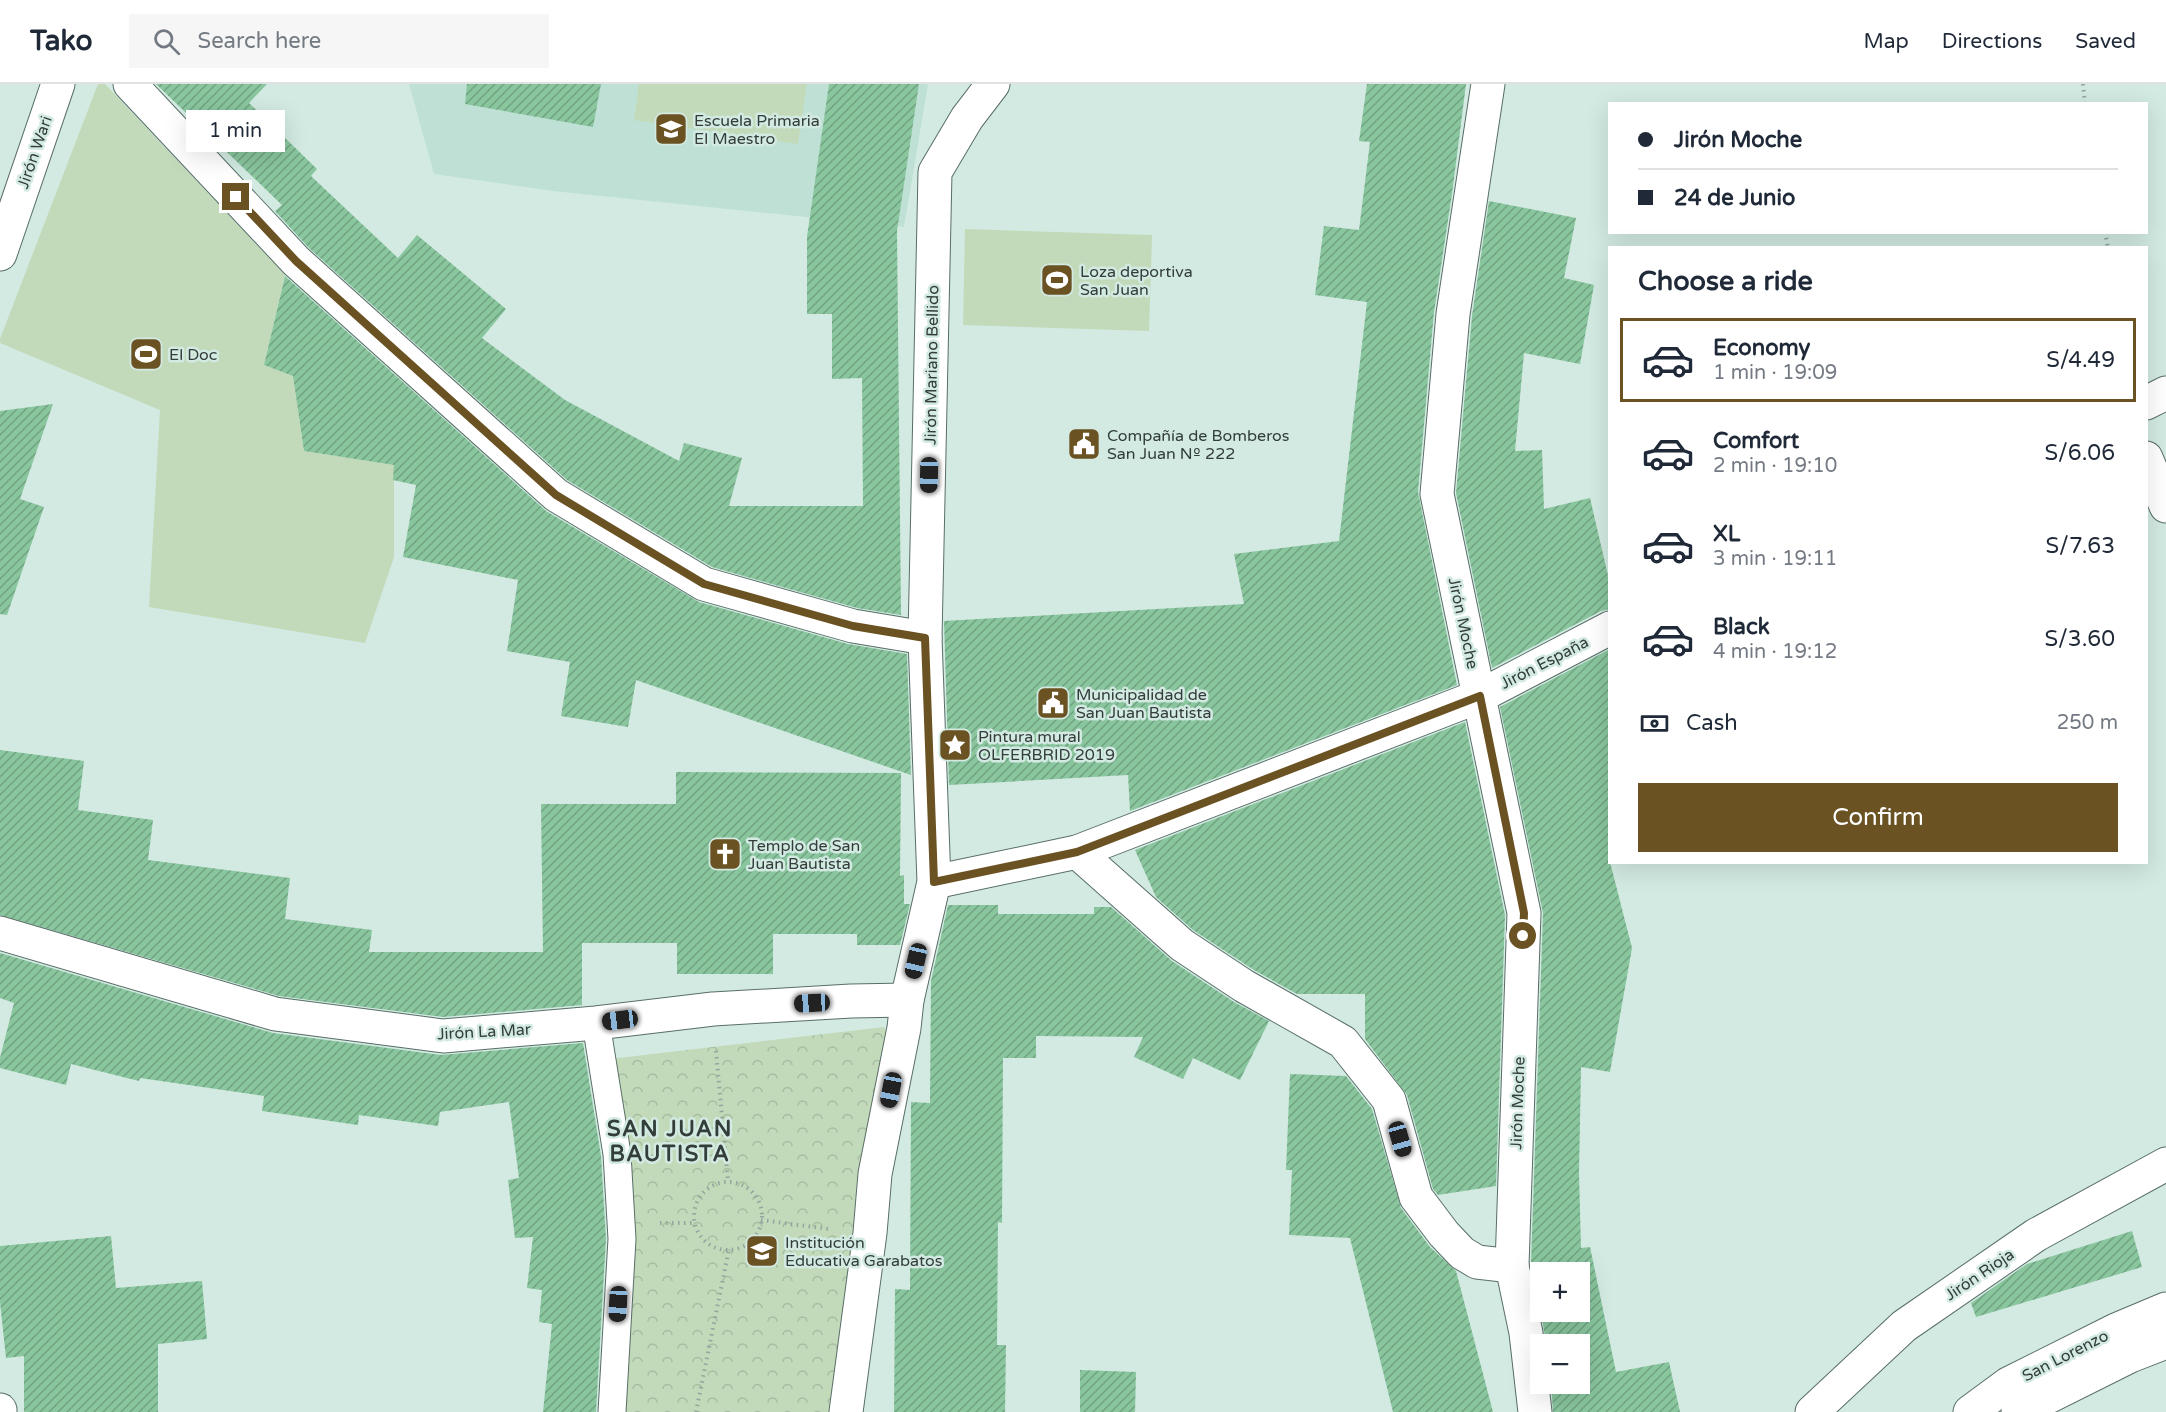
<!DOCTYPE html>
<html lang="en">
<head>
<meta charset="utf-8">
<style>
  :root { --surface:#fff; --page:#f6f6f7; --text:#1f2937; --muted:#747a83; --line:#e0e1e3; --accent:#6a5223 }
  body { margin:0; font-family:"Varela Round",sans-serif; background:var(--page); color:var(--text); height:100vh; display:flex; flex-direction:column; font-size:22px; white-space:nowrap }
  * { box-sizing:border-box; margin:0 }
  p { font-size:20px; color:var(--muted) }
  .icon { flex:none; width:33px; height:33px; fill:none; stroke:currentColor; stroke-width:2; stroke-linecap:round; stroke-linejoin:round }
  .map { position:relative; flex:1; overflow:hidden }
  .side { position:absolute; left:1608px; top:162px; width:540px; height:618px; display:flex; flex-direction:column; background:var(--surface); border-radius:0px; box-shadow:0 6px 24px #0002 }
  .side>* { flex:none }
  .guide { position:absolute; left:1608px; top:18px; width:540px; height:132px; border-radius:0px; box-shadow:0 6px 24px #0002; display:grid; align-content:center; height:132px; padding:0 30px; background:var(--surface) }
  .tools { position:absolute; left:1530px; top:1178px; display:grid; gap:12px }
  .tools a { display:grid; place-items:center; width:60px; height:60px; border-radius:0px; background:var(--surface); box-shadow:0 6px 24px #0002; font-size:30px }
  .end { position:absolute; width:27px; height:27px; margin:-14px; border:8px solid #6a5223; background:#fff; box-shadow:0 0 0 3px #fff }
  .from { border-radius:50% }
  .bubble { position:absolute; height:42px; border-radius:0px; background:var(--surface); box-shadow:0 6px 24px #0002; font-size:20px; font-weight:600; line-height:42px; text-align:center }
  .car { position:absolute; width:18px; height:36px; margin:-18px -9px; border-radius:8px; box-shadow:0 0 4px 2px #0007; background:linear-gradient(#222 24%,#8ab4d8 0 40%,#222 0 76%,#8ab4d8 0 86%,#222 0) }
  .guide b { display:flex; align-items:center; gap:21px; height:57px; font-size:22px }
  .guide b+b { border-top:2px solid var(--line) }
  .guide i { width:15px; height:15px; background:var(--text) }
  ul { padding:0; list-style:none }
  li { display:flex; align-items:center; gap:18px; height:84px; margin:0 12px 9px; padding:0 18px; border:3px solid transparent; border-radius:0px }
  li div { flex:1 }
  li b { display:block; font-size:22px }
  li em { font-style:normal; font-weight:600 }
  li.active { border-color:var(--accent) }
  li>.icon { width:54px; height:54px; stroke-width:1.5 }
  h2 { padding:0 30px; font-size:27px; line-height:72px }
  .pay { display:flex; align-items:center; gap:15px; height:66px; padding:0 30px; font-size:22px }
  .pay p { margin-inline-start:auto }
  .button { display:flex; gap:12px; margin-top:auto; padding:12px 30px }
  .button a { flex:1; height:69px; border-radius:0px; background:var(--accent); color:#fff; font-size:24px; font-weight:600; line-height:69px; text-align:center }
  header { display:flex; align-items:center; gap:36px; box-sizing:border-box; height:84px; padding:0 30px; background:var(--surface); border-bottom:2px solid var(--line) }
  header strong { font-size:28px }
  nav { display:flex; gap:33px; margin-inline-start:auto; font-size:21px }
  .search { width:420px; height:54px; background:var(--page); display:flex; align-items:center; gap:15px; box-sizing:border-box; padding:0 21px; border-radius:0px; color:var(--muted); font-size:22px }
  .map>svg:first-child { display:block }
</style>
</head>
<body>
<header>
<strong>Tako</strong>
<div class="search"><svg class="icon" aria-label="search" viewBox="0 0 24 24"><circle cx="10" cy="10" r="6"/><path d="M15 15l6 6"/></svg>Search here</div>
<nav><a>Map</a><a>Directions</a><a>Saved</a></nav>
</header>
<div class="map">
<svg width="2166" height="1328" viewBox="0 0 2166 1328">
  <defs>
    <pattern id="park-crowns" width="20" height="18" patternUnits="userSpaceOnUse" patternTransform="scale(1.5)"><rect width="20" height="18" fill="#c2dab9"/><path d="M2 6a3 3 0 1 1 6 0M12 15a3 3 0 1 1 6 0" fill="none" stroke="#a7bca0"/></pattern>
    <pattern id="building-hatch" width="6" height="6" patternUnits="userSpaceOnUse" patternTransform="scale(1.5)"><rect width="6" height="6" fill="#89c69e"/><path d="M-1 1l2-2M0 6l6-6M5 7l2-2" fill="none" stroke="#71a282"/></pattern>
  </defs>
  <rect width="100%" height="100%" fill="#d2eae2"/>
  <polygon fill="#bfe1d5" points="409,0 928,0 904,143 553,107 434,90"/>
  <g fill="#c2dab9">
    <polygon points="98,0 105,0 285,191 264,281 293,292 304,367 394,381 394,473 365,559 149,523 160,326 0,259 0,255"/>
    <polygon points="639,0 807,0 798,60 634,36"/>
    <polygon points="965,145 1152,151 1149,247 963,241"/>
  </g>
  <polygon fill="url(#park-crowns)" points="884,943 890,957 835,1328 620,1328 610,975"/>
  <g fill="url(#building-hatch)">
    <polygon points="156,0 267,0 249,19 317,85 311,92 398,174 417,151 506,225 482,254 565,316 679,377 684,359 742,374 729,422 863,422 862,294 832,295 832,230 807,230 807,153 829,0 919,0 897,147 901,531 857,524 712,483 567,396 309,164 275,127 282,121"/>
    <polygon points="467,0 601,0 593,43 465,20"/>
    <polygon points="1367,0 1466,0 1452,110 1434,228 1418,408 1457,601 1130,727 1128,691 949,701 944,537 1244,520 1234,470 1339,457 1367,218 1315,211 1324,142 1359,146 1370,58 1359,57"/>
    <polygon points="1489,117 1576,134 1564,194 1594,201 1580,280 1524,269 1515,367 1542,366 1544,425 1590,414 1610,500 1610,525 1601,527 1492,584 1456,409 1472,232"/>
    <polygon points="285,192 546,427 699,518 848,560 907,570 911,691 636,596 628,643 561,632 570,578 507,567 518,496 403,473 416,401 393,396 394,381 304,367 293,292 264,281"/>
    <polygon points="53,320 20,415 44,423 7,531 0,530 0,327"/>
    <polygon points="1610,565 1610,778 1632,864 1610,988 1581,983 1579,1090 1581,1164 1590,1163 1616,1288 1669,1278 1680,1328 1553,1328 1551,1299 1580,1299 1580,1260 1546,1260 1541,1227 1580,1227 1580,1188 1540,1188 1540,1227 1531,1180 1543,829 1500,623"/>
    <polygon points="1465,638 1505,831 1496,1102 1438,1111 1433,1105 1407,1011 1365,955 1365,910 1297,910 1254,886 1193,846 1156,813 1135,766"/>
    <polygon points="0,666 84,677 78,726 153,736 148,776 290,794 285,835 372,846 369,868 543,868 541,720 676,720 676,688 901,689 900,792 904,791 904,820 910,820 900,861 857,861 857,850 773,850 773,890 677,890 677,859 582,859 582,921 443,933 279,912 0,831"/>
    <polygon points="948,821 998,821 998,830 1094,830 1094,823 1111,823 1172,877 1234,918 1269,937 1240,996 1193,974 1183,995 1134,973 1143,953 1036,952 1036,974 1003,974 1002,1139 998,1138 997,1261 1006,1261 1005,1328 894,1328 895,1205 910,1206 911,1018 930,1019 931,897"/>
    <polygon points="0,869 273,949 441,971 583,959 601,1072 606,1155 596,1328 543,1328 552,1240 539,1238 542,1206 527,1204 533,1153 515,1154 508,1096 519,1094 509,1018 440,1028 438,1042 359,1031 358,1041 262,1027 264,1012 140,994 139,997 71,980 66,1001 0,984 0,974 14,919 0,914"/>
    <polygon points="1290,990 1346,992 1372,1025 1401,1124 1430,1163 1456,1187 1493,1328 1393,1328 1350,1154 1289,1151 1292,1086 1286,1086"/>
    <polygon points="2132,1147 2142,1183 1976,1233 1971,1219 2027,1180"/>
    <polygon points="111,1152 116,1204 202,1197 207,1255 158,1260 158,1328 24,1328 24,1272 6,1274 0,1218 0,1162"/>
    <polygon points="1080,1286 1136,1288 1135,1328 1080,1328"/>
  </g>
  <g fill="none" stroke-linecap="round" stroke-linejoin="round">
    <g stroke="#586e67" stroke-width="29">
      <polyline id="lane" points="596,939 617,1070 622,1155 612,1328"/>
    </g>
    <g stroke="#586e67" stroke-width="35">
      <g id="street">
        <polyline points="130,0 296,177 556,411 704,500 853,542 925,554"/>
        <polyline points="1488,0 1453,230 1437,410 1524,829 1512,1182 1526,1249 1535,1328"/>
        <polyline points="0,170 58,0"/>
        <polyline points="2146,319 2166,309"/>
        <polyline points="2146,374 2166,422"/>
        <polyline points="1077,768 1182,861 1244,902 1343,958 1389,1016 1416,1113 1444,1150 1462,1169 1477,1178 1512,1182"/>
        <polyline points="934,798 1077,768 1480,612 1610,544"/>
        <polyline points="0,849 275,930 443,952 596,939 713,925 851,917 907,916"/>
        <polyline points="0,1326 0,1328"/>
        <polyline points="846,1328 870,1149 875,1090 904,944 907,916 934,798 925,554 935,88 967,34 993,0"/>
        <polyline points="1812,1328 1904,1242 2036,1151 2166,1080"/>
      </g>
    </g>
    <g stroke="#586e67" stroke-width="35">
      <g id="secondary">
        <polyline points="1970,1328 2008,1300 2116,1246 2166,1225"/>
        <polyline points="2018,1328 2130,1272 2166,1258"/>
      </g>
    </g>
    <g stroke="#93a59f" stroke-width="4" stroke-dasharray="1.5 4.5" stroke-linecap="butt">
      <polyline points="2083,0 2085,20"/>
      <polyline points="2105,148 2108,164"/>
      <polyline points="716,967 728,1097"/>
      <circle cx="728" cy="1132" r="34"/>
      <polyline points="761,1136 829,1145"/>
      <polyline points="660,1139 695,1139"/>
      <polyline points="696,1328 729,1165"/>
    </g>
    <use href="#lane" stroke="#fff" stroke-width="27"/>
    <use href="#street" stroke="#fff" stroke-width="33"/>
    <use href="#secondary" stroke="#fff" stroke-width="33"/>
  </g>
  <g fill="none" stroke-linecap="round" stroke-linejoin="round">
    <polyline stroke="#6a5223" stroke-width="8" points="236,113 296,177 556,411 704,500 853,542 925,554 934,798 1077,768 1480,612 1524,829 1523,852"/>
  </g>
  <defs>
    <g id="school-square" transform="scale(1.725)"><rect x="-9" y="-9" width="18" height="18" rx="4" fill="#6a5223" stroke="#d2eae2"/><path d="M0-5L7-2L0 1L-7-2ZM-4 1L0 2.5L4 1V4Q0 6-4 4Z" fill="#fff"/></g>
    <g id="stadium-square" transform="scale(1.725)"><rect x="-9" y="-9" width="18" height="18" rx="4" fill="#6a5223" stroke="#d2eae2"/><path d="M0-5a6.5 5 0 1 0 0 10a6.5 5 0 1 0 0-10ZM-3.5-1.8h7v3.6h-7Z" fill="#fff"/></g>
    <g id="civic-square" transform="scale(1.725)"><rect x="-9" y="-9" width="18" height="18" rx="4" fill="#6a5223" stroke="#d2eae2"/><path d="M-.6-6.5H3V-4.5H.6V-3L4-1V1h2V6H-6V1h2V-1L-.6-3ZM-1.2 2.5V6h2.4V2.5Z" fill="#fff"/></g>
    <g id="sight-square" transform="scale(1.725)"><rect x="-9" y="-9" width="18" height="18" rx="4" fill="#6a5223" stroke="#d2eae2"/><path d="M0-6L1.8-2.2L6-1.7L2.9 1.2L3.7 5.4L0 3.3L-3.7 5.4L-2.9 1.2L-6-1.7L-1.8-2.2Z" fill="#fff"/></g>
    <g id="church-square" transform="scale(1.725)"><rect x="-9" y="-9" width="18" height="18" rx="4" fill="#6a5223" stroke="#d2eae2"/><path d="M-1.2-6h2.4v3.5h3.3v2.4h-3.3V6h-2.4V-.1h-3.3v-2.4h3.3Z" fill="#fff"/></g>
  </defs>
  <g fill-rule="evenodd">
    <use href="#school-square" x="671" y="45"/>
    <use href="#stadium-square" x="1057" y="196"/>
    <use href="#stadium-square" x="146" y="270"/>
    <use href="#civic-square" x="1084" y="360"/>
    <use href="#civic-square" x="1053" y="619"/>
    <use href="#sight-square" x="955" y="661"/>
    <use href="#church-square" x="725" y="770"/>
    <use href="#school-square" x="762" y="1167"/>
  </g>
  <g text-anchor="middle" stroke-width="5" stroke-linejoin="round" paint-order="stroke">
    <g font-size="16" fill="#333d39" stroke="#d2eae2" text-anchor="start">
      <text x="694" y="42">Escuela Primaria<tspan x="694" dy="18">El Maestro</tspan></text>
      <text x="1080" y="193">Loza deportiva<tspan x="1080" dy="18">San Juan</tspan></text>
      <text x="169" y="276">El Doc</text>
      <text x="1107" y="357">Compañía de Bomberos<tspan x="1107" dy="18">San Juan Nº 222</tspan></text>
      <text x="1076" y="616">Municipalidad de<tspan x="1076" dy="18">San Juan Bautista</tspan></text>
      <text x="978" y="658">Pintura mural<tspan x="978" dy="18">OLFERBRID 2019</tspan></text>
      <text x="748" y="767">Templo de San<tspan x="748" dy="18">Juan Bautista</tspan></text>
      <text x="785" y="1164">Institución<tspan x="785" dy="18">Educativa Garabatos</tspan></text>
    </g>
    <g font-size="16" fill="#333d39" stroke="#d2eae2">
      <text transform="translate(34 68) rotate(-71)" y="6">Jirón Wari</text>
      <text transform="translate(931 281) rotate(-89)" y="6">Jirón Mariano Bellido</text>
      <text transform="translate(1464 539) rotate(78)" y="6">Jirón Moche</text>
      <text transform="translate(1544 578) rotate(-27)" y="6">Jirón España</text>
      <text transform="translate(484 947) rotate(-3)" y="6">Jirón La Mar</text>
      <text transform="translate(1517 1019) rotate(-88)" y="6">Jirón Moche</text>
      <text transform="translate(1979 1190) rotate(-34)" y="6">Jirón Rioja</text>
      <text transform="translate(2065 1271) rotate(-27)" y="6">San Lorenzo</text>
    </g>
    <g font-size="22" font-weight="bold" letter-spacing="1.5" fill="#333d39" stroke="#d2eae2">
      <text x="670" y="1052">SAN JUAN<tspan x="670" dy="25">BAUTISTA</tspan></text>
    </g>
  </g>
</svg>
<div class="tools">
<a>+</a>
<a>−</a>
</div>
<i class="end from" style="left:1523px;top:852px"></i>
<i class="end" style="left:236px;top:113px"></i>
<div class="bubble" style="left:186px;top:26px;width:99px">1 min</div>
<i class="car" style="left:929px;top:391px;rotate:181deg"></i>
<i class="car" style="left:916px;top:877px;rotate:193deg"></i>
<i class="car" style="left:812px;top:919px;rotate:267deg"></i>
<i class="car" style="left:620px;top:936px;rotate:263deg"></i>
<i class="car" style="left:891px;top:1006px;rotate:191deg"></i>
<i class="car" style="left:1400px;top:1055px;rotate:164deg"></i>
<i class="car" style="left:618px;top:1220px;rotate:183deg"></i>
<div class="guide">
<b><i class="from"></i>Jirón Moche</b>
<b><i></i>24 de Junio</b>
</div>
<section class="side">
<h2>Choose a ride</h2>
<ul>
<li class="active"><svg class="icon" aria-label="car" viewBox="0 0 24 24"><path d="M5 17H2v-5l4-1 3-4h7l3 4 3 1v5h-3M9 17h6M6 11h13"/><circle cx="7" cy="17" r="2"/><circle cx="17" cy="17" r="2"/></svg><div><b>Economy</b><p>1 min · 19:09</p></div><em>S/4.49</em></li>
<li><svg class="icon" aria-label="car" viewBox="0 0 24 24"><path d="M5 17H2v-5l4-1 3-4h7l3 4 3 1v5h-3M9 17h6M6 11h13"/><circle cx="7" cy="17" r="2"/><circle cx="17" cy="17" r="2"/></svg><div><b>Comfort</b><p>2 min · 19:10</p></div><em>S/6.06</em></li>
<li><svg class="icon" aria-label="car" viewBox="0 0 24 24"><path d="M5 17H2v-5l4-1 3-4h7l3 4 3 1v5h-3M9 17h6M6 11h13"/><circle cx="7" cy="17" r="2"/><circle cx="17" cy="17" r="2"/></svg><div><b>XL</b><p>3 min · 19:11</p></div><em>S/7.63</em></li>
<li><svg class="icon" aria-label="car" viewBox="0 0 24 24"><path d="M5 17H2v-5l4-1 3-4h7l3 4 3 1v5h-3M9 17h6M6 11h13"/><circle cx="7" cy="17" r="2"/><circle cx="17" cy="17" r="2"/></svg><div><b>Black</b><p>4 min · 19:12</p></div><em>S/3.60</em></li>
</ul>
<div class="pay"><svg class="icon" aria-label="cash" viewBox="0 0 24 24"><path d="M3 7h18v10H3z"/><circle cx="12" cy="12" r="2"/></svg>Cash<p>250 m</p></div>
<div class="button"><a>Confirm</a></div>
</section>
</div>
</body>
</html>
